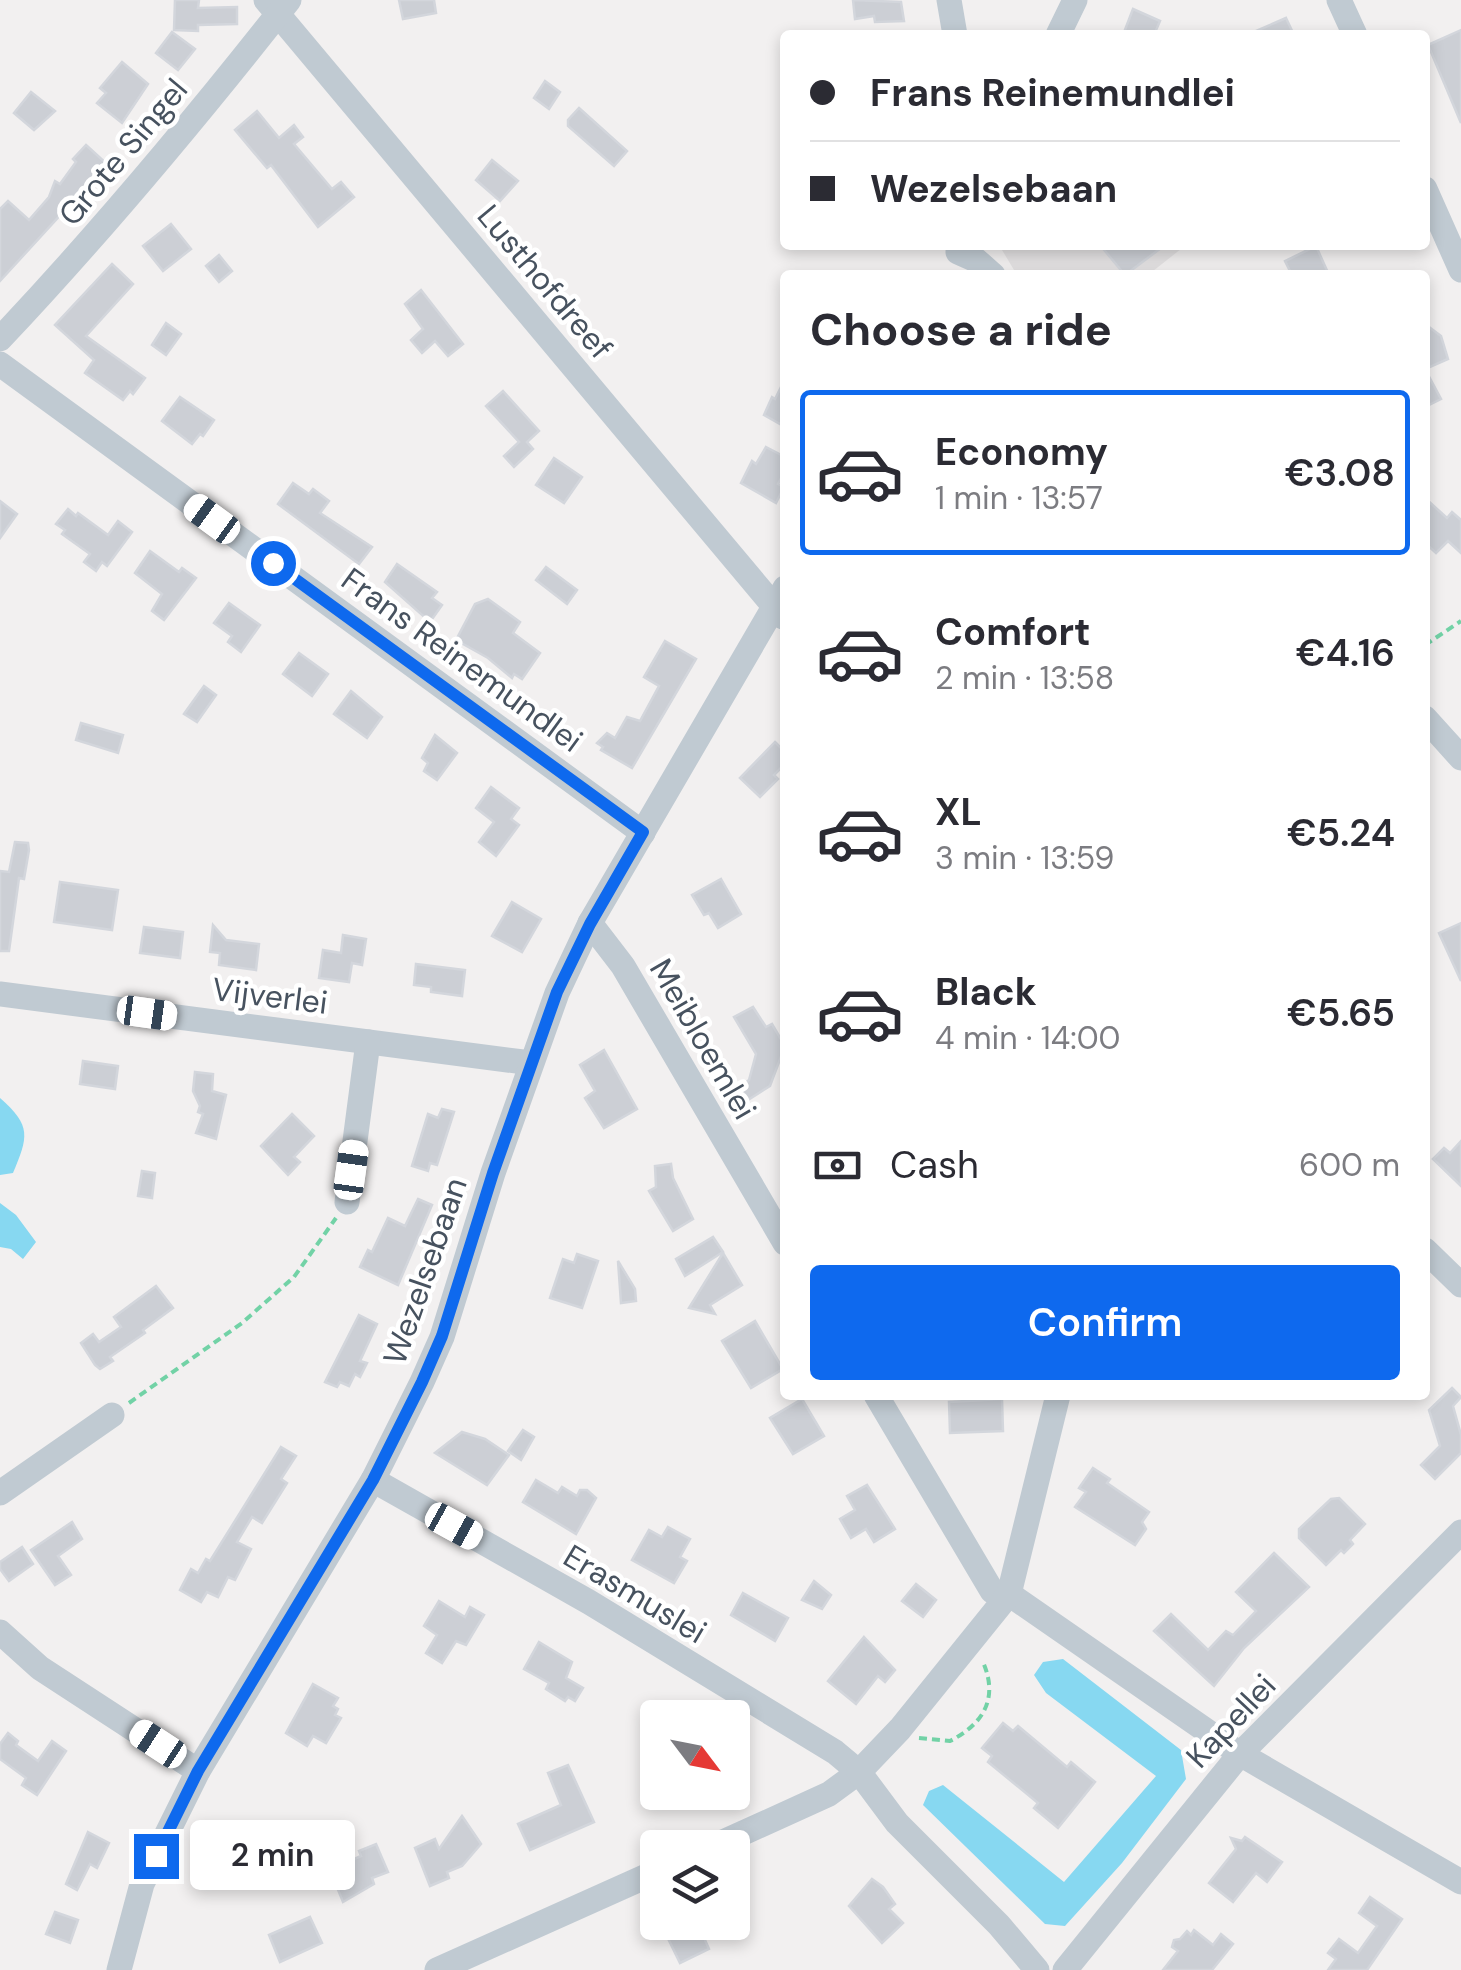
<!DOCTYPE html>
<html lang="en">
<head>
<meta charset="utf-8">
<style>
  :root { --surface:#fff; --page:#f2f2f3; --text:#2b2b33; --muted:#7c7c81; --line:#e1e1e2; --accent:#0e69ee }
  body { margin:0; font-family:"DM Sans",sans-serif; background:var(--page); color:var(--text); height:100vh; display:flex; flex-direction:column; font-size:38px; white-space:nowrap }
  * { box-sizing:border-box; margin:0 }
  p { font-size:32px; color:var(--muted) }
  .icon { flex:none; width:55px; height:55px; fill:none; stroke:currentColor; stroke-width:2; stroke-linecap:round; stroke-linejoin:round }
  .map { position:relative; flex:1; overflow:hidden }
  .drawer { position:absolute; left:780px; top:270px; width:650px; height:1130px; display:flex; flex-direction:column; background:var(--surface); border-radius:10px; box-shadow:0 5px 15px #0003 }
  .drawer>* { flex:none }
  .banner { position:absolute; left:780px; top:30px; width:650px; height:220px; border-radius:10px; box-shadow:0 5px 15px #0003; display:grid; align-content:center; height:220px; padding:0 30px; background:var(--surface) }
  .needle { width:65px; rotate:122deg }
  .controls { position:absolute; left:640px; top:1700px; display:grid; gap:20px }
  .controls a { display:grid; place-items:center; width:110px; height:110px; border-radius:10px; background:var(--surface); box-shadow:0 5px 15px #0003; font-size:50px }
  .end { position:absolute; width:45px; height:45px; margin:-22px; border:12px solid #0e69ee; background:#fff; box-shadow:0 0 0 5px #fff }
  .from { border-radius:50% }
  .bubble { position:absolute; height:70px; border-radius:10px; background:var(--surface); box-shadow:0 5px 15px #0003; font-size:32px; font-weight:600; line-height:70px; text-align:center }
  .car { position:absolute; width:30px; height:60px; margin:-30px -15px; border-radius:12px; box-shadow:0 0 8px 2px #0007; background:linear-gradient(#fff 24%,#345 0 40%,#fff 0 76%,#345 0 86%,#fff 0) }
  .banner b { display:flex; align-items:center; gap:35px; height:95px; font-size:38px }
  .banner b+b { border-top:2px solid var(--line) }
  .banner i { width:25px; height:25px; background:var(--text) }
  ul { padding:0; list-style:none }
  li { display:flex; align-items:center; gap:30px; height:165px; margin:0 20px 15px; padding:0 10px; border:5px solid transparent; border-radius:10px }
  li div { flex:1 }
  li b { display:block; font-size:38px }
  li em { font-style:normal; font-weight:600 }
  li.current { border-color:var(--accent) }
  li>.icon { width:90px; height:90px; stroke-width:1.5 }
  h2 { padding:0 30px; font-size:45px; line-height:120px }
  .pay { display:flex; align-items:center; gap:25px; height:110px; padding:0 30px; font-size:38px }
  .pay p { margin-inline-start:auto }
  .cta { display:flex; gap:20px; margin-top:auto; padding:20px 30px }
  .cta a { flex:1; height:115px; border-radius:10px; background:var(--accent); color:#fff; font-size:40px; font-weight:600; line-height:115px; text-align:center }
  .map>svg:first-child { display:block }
</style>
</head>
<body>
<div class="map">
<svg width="1461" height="1970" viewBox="0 0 1461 1970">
  <rect width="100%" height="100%" fill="#f2f0f0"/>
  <polygon fill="#e3e1e2" points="999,245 1186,245 1148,275 1017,275"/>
  <g fill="#87d8f1">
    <path d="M0,1098C32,1126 28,1137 13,1173L0,1175Z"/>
    <polygon points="0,1203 16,1215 36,1242 23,1259 11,1249 0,1247"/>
    <polygon points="1063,1659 1181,1750 1186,1779 1122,1863 1065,1926 1045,1924 923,1805 929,1791 943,1785 1064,1882 1156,1776 1046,1693 1034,1675 1043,1662"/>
  </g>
  <g fill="#cccfd5" stroke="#d3d6dc" stroke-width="2.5">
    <polygon points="175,0 199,0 198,8 237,7 237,24 198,25 198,31 174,30"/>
    <polygon points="399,0 434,0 436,13 403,19"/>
    <polygon points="853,0 901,2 904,21 875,22 874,16 855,19"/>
    <polygon points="1133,9 1160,21 1154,35 1123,35"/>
    <polygon points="1286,18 1294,35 1247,35"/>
    <polygon points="1461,30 1461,123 1428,45"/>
    <polygon points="172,32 195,49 178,70 156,53"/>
    <polygon points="122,62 148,84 122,123 97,103 106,93 100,88"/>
    <polygon points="545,81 560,92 549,109 534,98"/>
    <polygon points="31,92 55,111 34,130 14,113"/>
    <polygon points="579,108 627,151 614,166 568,126 568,120"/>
    <polygon points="257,111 279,138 294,125 303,137 294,144 332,189 341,182 354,197 318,227 271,165 267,168 235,130"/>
    <polygon points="86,145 107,164 0,281 0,209 8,201 29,220 49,197 55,181 60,184 76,162 73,159"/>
    <polygon points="492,160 518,181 500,201 476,180"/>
    <polygon points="171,224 191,249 163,271 143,246"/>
    <polygon points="1100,245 1165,245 1125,275"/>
    <polygon points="1316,246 1329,275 1292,275 1285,261"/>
    <polygon points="219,255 232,271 219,282 206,266"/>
    <polygon points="112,264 133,284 86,336 145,378 133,394 130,391 123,400 85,373 94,360 55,325"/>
    <polygon points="421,290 463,344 448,356 435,341 422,353 411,340 423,329 405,304"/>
    <polygon points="166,323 181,334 166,355 152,345"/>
    <polygon points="1425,324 1441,336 1448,359 1425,369 1441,399 1425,407"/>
    <polygon points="785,379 785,415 780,424 764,415 772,397 775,399"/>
    <polygon points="503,391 539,431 527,442 533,449 514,467 504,456 519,442 486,406"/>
    <polygon points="180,397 214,420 203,436 200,434 192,444 162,421"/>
    <polygon points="766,447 785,457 785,471 778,484 784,487 776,503 741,483 752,461 756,464"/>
    <polygon points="554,458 582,477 564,503 536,485"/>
    <polygon points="293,483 309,494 313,489 329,501 320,513 372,547 359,564 278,504"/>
    <polygon points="1425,498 1447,518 1452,512 1461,520 1461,553 1448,541 1436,553 1425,543"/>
    <polygon points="0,501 17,514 0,538"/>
    <polygon points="68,509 76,516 78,513 108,535 118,521 132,532 107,566 102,562 96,571 84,562 90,554 62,534 65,530 56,524"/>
    <polygon points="150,551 179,572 182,568 196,578 164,620 152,611 162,594 135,573"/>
    <polygon points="397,564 437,592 432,598 442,605 430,622 385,582"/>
    <polygon points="546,567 577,590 567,604 536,580"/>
    <polygon points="488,599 520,622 513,633 540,653 522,679 514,674 512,678 488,658 456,640 475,604"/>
    <polygon points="229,603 260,625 241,652 228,642 232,636 214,623"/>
    <polygon points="665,641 696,659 632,768 601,750 603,747 597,743 607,733 615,738 627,717 640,721 659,686 644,677"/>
    <polygon points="299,653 328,674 312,696 283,674"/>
    <polygon points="204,686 216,695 197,722 184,714"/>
    <polygon points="351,691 382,717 367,738 334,714"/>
    <polygon points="81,723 123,735 118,753 76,740"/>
    <polygon points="435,735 457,753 437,780 424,771 428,763 422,758"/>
    <polygon points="775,742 785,752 785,764 774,775 778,779 760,797 740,778"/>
    <polygon points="491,787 519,808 511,819 519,825 496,856 479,842 494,822 476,808"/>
    <polygon points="15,842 28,843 29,850 24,879 19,878 9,951 0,951 0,871 9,872"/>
    <polygon points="721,879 741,914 718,928 709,913 704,915 692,895"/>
    <polygon points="60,882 118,890 112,930 54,922"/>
    <polygon points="512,902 541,919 522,952 492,936"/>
    <polygon points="1461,923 1461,981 1439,933"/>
    <polygon points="213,925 226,940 259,944 256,970 219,965 220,953 210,952"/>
    <polygon points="144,927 183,932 180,958 140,953"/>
    <polygon points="343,935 366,939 362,965 352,963 349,982 319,978 323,950 341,953"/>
    <polygon points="416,964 465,970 462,996 431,992 431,987 414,985"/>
    <polygon points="753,1007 766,1027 772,1024 785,1046 770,1086 748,1100 740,1087 749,1080 756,1054 734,1017"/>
    <polygon points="604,1050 637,1109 604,1128 585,1098 595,1091 580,1065"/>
    <polygon points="83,1061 118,1066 115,1089 80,1084"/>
    <polygon points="195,1072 213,1074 212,1091 226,1095 216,1139 196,1133 203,1114 198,1112 200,1106 193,1091"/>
    <polygon points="442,1109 454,1112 437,1165 430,1163 428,1171 412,1166 428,1114 438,1118"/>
    <polygon points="292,1114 314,1136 294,1157 300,1162 288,1175 261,1146"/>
    <polygon points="1461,1141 1461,1186 1433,1159 1444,1148 1450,1153"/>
    <polygon points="671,1164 673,1178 693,1219 673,1231 649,1191 656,1187 655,1166"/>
    <polygon points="142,1171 155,1173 152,1198 138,1196"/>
    <polygon points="418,1199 432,1205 398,1285 360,1267 368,1250 372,1252 388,1218 405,1226"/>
    <polygon points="713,1237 723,1252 685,1276 676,1259"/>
    <polygon points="723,1253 742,1285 710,1305 715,1314 689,1308"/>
    <polygon points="577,1254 598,1261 582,1308 550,1298 563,1259 574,1263"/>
    <polygon points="618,1261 635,1289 636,1301 621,1303"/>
    <polygon points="156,1286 173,1308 143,1330 145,1333 110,1357 113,1361 100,1369 95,1365 81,1343 93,1334 99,1342 121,1327 114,1317"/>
    <polygon points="359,1315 377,1324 360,1361 367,1363 360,1377 355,1374 349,1386 340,1382 337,1387 325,1382"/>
    <polygon points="755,1321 783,1369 751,1388 722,1341"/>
    <polygon points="1452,1388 1461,1397 1453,1406 1461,1435 1461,1453 1435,1479 1421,1465 1440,1446 1429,1410"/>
    <polygon points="802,1399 824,1436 793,1454 770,1418"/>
    <polygon points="1002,1399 1003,1431 950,1433 949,1402"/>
    <polygon points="523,1430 534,1437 521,1460 508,1451"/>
    <polygon points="462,1432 485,1439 509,1455 487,1485 435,1453"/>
    <polygon points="281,1447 296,1456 281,1479 287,1483 262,1523 252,1517 237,1542 251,1549 235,1580 228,1577 218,1597 207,1592 201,1602 180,1590 191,1569 198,1573 206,1559 210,1561"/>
    <polygon points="1093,1468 1110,1479 1107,1483 1149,1512 1142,1522 1146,1529 1135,1545 1075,1507 1086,1492 1079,1488"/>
    <polygon points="536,1480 558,1493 562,1487 577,1496 580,1490 587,1490 596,1498 576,1534 523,1502"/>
    <polygon points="867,1485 895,1529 874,1542 866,1529 851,1538 840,1519 855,1510 847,1496"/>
    <polygon points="1339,1498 1365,1524 1350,1540 1353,1544 1344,1553 1341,1550 1326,1565 1299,1538 1299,1529 1331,1499"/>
    <polygon points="72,1522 82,1539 58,1556 71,1575 55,1585 31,1550"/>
    <polygon points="668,1527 690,1539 680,1557 687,1561 674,1583 632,1560 649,1530 662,1537"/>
    <polygon points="22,1547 33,1564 9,1581 0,1569 0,1562"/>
    <polygon points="1274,1553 1309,1587 1244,1648 1214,1686 1154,1631 1171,1614 1208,1650 1226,1631 1233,1635 1256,1611 1236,1592"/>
    <polygon points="814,1581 831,1595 822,1609 802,1600"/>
    <polygon points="916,1584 936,1600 923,1617 902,1601"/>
    <polygon points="743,1593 788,1618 775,1641 731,1615"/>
    <polygon points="439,1601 465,1617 470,1607 484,1615 466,1645 456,1641 442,1663 426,1653 437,1635 424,1626"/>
    <polygon points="864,1637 895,1670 885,1682 878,1676 856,1704 828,1681"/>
    <polygon points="539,1642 572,1662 566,1678 583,1688 575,1701 568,1697 565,1701 546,1689 549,1683 524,1669"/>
    <polygon points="313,1684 338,1698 333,1706 338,1709 335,1715 341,1718 326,1743 313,1736 307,1746 286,1733"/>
    <polygon points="1003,1723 1013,1731 1018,1726 1067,1767 1071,1762 1095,1782 1058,1828 1034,1808 1038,1803 988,1762 992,1756 982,1748"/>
    <polygon points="8,1733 18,1741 16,1745 38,1761 52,1741 66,1751 37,1795 22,1785 26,1778 0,1759 0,1744"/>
    <polygon points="568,1765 594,1822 530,1850 518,1824 561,1805 548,1773"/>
    <polygon points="462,1816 481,1844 462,1866 447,1872 449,1878 430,1886 415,1848 435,1839 439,1849"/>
    <polygon points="88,1832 109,1843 97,1868 90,1864 77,1890 66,1884"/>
    <polygon points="1245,1837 1282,1862 1267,1882 1256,1873 1233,1902 1209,1883 1236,1849 1231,1838 1242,1841"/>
    <polygon points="376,1844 388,1872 372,1878 374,1884 343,1902 330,1870 361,1856 359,1851"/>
    <polygon points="872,1879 883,1887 895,1904 889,1909 903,1923 882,1943 849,1906"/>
    <polygon points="1370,1897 1402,1919 1367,1970 1328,1970 1336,1959 1328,1953 1339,1939 1358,1953 1377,1926 1359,1913"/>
    <polygon points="55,1912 78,1920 70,1943 46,1934"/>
    <polygon points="310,1917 322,1943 280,1962 269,1935"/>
    <polygon points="671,1922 697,1922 709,1949 680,1963 662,1926"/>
    <polygon points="1194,1930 1213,1945 1221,1934 1233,1944 1212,1970 1163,1970 1178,1951 1172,1947 1174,1940 1180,1939 1187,1931 1191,1935"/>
  </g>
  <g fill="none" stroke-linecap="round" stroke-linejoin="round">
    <g stroke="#72d2a6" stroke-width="4" stroke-dasharray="8 5" stroke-linecap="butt">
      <polyline points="1425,645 1461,621"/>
      <polyline points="129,1403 242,1323 294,1277 336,1218"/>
      <path d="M919,1738L950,1741C983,1724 999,1699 983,1662"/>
    </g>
    <g stroke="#c0cad2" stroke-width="25">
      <polyline points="266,0 783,617"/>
      <polyline points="949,0 955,35"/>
      <polyline points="1339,0 1355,35"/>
      <polyline points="1058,35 1075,0"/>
      <polyline points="1425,189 1461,270"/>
      <polyline points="958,252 976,260 993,275"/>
      <path d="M0,339C102,231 197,117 289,0"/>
      <polyline points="0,364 643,833"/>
      <polyline points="1425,718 1461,758"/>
      <polyline points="590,923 623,966 785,1243"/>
      <polyline points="0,994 531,1063"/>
      <polyline points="347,1202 368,1042"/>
      <polyline points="1425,1250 1461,1285"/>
      <polyline points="876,1395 992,1591 1009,1594 1240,1754 1461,1882"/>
      <polyline points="373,1480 589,1602 835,1752 859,1772 829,1794 710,1848"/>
      <polyline points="0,1493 112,1415"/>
      <polyline points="0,1632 40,1668 198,1771"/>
      <polyline points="119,1970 142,1884 198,1771 373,1480 422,1382 442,1337 493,1173 557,993 590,923 785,588"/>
      <polyline points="437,1970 658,1871"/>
      <polyline points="1037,1970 999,1925 897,1823 859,1772 900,1729 1009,1594 1058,1395"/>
      <polyline points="1065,1970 1240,1754 1461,1532"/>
    </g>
  </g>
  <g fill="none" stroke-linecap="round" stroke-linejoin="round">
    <polyline stroke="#0e69ee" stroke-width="12" points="156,1856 198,1771 373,1480 422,1382 442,1336 493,1173 557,992 590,924 643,832 273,563"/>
  </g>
  <g text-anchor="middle" stroke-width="9" stroke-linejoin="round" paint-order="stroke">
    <g font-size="32" fill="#47525f" stroke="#fff">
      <text transform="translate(123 152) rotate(-50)" y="11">Grote Singel</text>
      <text transform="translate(545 282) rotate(50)" y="11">Lusthofdreef</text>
      <text transform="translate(462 660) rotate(36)" y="11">Frans Reinemundlei</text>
      <text transform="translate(270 996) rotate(7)" y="11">Vijverlei</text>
      <text transform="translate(703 1039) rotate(60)" y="11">Meibloemlei</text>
      <text transform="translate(425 1271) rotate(-71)" y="11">Wezelsebaan</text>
      <text transform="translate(635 1594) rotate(31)" y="11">Erasmuslei</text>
      <text transform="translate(1231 1721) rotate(-47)" y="11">Kapellei</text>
    </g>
  </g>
</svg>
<div class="controls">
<a><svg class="needle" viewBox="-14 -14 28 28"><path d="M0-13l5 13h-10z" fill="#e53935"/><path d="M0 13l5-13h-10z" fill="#7c7c81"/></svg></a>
<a><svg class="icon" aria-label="layers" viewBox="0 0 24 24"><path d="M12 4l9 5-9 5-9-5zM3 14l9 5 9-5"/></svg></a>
</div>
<i class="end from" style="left:273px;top:563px"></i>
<i class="end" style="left:156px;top:1856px"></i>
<div class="bubble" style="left:190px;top:1820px;width:165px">2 min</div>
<i class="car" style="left:212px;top:519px;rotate:306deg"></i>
<i class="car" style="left:147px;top:1013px;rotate:98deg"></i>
<i class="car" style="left:351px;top:1170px;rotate:8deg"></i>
<i class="car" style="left:454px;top:1526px;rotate:119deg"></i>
<i class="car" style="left:158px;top:1744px;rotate:303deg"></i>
<div class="banner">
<b><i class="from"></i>Frans Reinemundlei</b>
<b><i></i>Wezelsebaan</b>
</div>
<section class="drawer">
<h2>Choose a ride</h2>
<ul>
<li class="current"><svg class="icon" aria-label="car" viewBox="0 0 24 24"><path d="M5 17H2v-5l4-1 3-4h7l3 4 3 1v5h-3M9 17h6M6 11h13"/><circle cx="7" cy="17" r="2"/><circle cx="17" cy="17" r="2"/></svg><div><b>Economy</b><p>1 min · 13:57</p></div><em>€3.08</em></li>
<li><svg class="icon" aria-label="car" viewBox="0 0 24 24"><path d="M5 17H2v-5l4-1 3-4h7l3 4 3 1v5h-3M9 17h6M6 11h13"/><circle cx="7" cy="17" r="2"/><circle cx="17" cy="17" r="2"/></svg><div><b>Comfort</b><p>2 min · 13:58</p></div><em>€4.16</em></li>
<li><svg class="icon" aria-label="car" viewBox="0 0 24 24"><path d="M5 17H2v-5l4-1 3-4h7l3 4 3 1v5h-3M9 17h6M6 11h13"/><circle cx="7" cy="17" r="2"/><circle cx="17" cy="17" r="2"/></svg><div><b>XL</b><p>3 min · 13:59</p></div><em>€5.24</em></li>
<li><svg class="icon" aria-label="car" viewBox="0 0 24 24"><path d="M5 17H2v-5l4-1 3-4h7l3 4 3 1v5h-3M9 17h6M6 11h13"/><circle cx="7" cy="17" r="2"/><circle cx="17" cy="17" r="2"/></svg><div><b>Black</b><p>4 min · 14:00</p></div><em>€5.65</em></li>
</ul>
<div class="pay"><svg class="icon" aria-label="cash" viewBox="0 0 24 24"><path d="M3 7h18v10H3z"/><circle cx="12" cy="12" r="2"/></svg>Cash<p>600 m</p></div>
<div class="cta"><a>Confirm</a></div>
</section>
</div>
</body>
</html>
